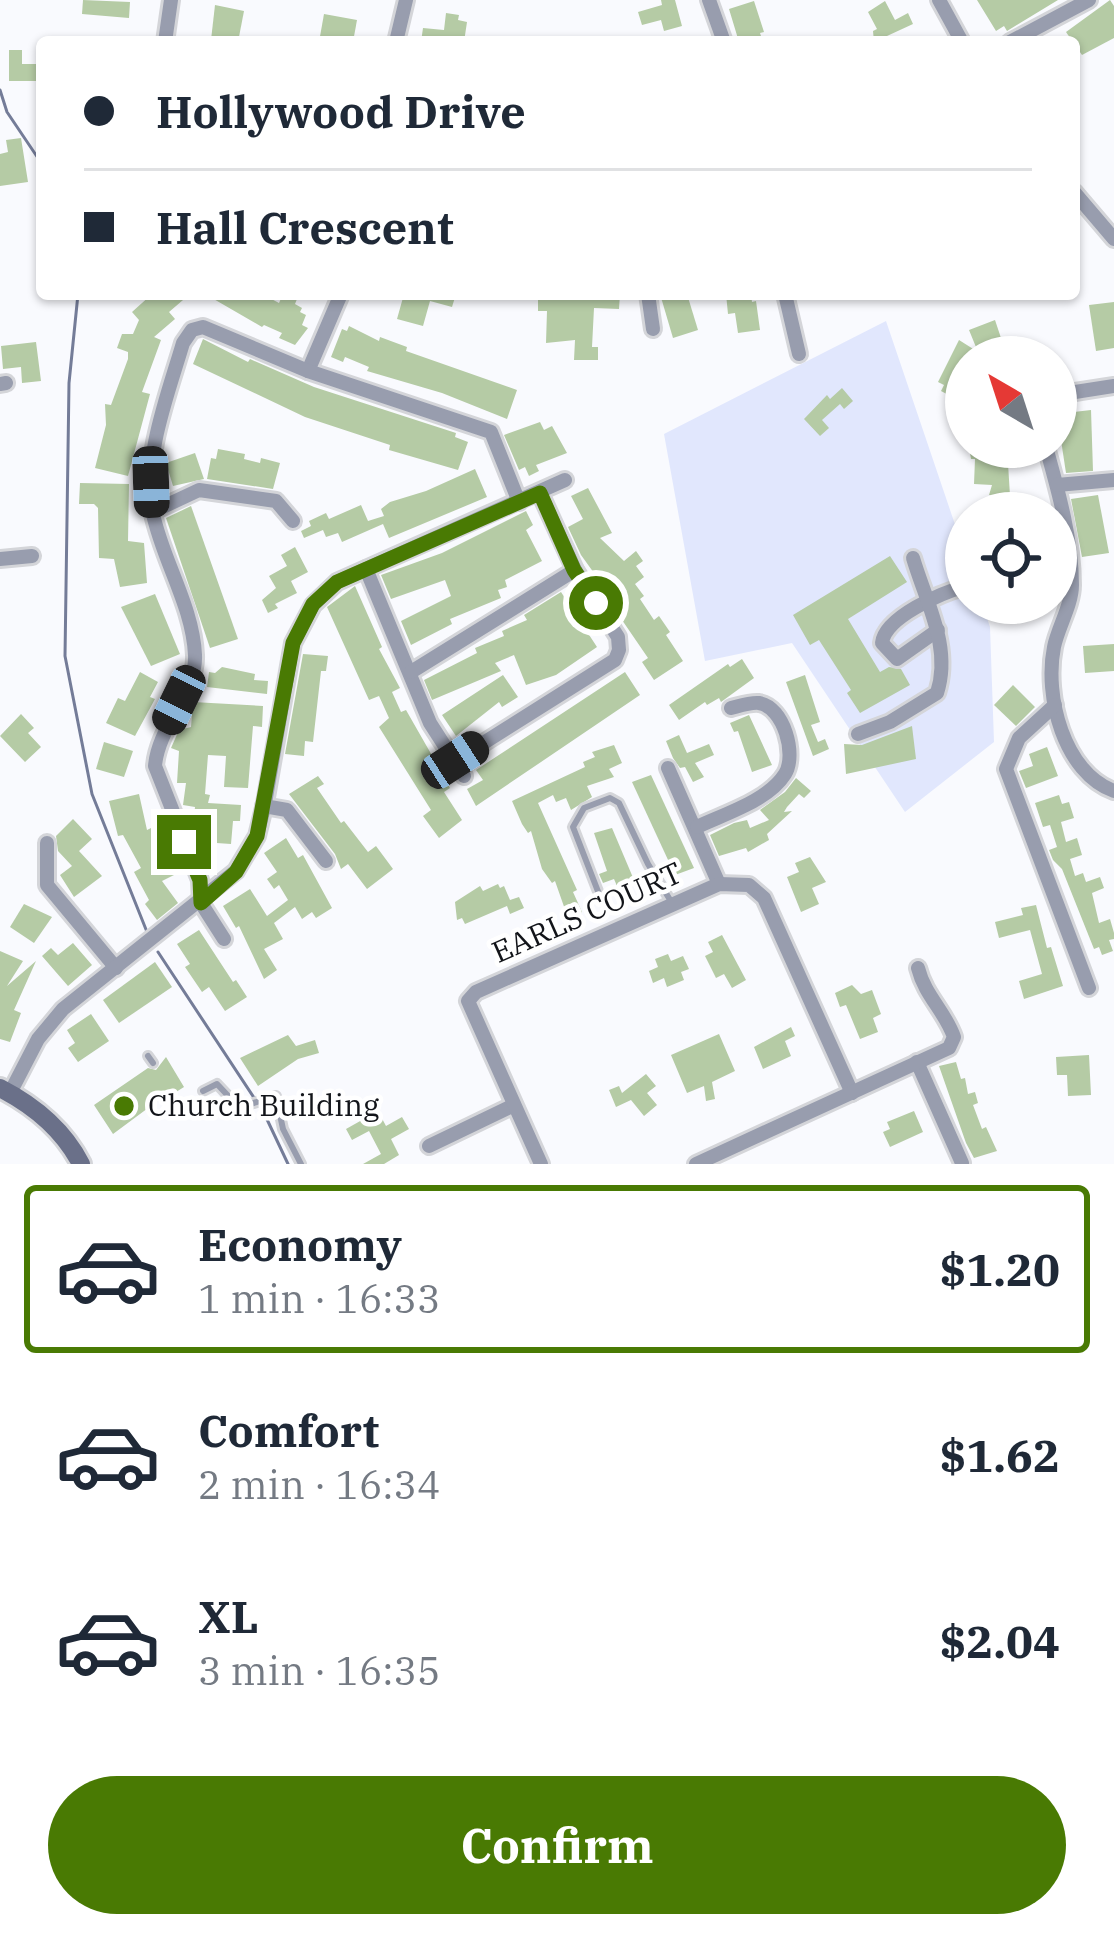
<!DOCTYPE html>
<html lang="en">
<head>
<meta charset="utf-8">
<style>
  :root { --surface:#fff; --page:#f2f2f3; --text:#1f2937; --muted:#747a83; --line:#e0e1e3; --accent:#497a03 }
  body { margin:0; font-family:"IBM Plex Serif",serif; background:var(--page); color:var(--text); height:100vh; display:flex; flex-direction:column; font-size:45px; white-space:nowrap }
  * { box-sizing:border-box; margin:0 }
  p { font-size:39px; color:var(--muted) }
  .icon { flex:none; width:66px; height:66px; fill:none; stroke:currentColor; stroke-width:2; stroke-linecap:round; stroke-linejoin:round }
  .map { position:relative; height:1164px; overflow:hidden }
  .panel { display:flex; flex-direction:column; background:var(--surface); flex:1 }
  .panel>* { flex:none }
  .hud { position:absolute; left:36px; top:36px; width:1044px; height:264px; border-radius:12px; box-shadow:0 3px 9px #0004; display:grid; align-content:center; height:264px; padding:0 48px; background:var(--surface) }
  .needle { width:78px; rotate:321deg }
  .buttons { position:absolute; left:945px; top:336px; display:grid; gap:24px }
  .buttons a { display:grid; place-items:center; width:132px; height:132px; border-radius:50%; background:var(--surface); box-shadow:0 3px 9px #0004; font-size:60px }
  .end { position:absolute; width:54px; height:54px; margin:-27px; border:15px solid #497a03; background:#fff; box-shadow:0 0 0 6px #fff }
  .from { border-radius:50% }
  .car { position:absolute; width:36px; height:72px; margin:-36px -18px; border-radius:15px; box-shadow:0 0 9px 3px #0007; background:linear-gradient(#222 24%,#8ab4d8 0 40%,#222 0 76%,#8ab4d8 0 86%,#222 0) }
  .hud b { display:flex; align-items:center; gap:42px; height:114px; font-size:45px }
  .hud b+b { border-top:3px solid var(--line) }
  .hud i { width:30px; height:30px; background:var(--text) }
  ul { padding:21px 0 0; list-style:none }
  li { display:flex; align-items:center; gap:36px; height:168px; margin:0 24px 18px; padding:0 24px; border:6px solid transparent; border-radius:12px }
  li div { flex:1 }
  li b { display:block; font-size:45px }
  li em { font-style:normal; font-weight:700 }
  li.on { border-color:var(--accent) }
  li>.icon { width:108px; height:108px; stroke-width:1.5 }
  .action { display:flex; gap:24px; margin-top:auto; padding:24px 48px }
  .action a { flex:1; height:138px; border-radius:72px; background:var(--accent); color:#fff; font-size:48px; font-weight:700; line-height:138px; text-align:center }
  .map>svg:first-child { display:block }
</style>
</head>
<body>
<div class="map">
<svg width="1114" height="1164" viewBox="0 0 1114 1164">
  <rect width="100%" height="100%" fill="#f9fafe"/>
  <polygon fill="#e1e7fd" points="886,321 966,557 966,603 982,603 990,627 994,742 905,812 792,643 705,661 664,434"/>
  <g fill="none" stroke-linecap="round" stroke-linejoin="round">
    <g stroke="#747c98" stroke-width="3">
      <polyline points="0,90 7,112 42,164"/>
      <polyline points="78,294 69,383 65,656 92,794 147,932"/>
      <polyline points="158,952 264,1113 288,1164"/>
    </g>
  </g>
  <g fill="#b5cba5">
    <polygon points="83,0 130,2 129,18 82,14"/>
    <polygon points="661,0 675,0 682,26 664,31 661,20 642,25 638,12 662,5"/>
    <polygon points="977,0 1058,0 1007,31 1004,26 996,31"/>
    <polygon points="1110,0 1114,6 1114,38 1082,55 1066,32"/>
    <polygon points="754,1 764,32 760,33 763,42 739,42 729,9"/>
    <polygon points="885,1 895,20 908,13 913,24 874,42 873,31 877,29 868,12"/>
    <polygon points="215,5 244,11 238,42 211,40"/>
    <polygon points="446,13 459,15 458,20 467,22 464,42 421,42 423,28 444,30"/>
    <polygon points="324,14 357,20 353,42 319,42"/>
    <polygon points="9,50 22,50 22,64 42,64 42,81 9,81"/>
    <polygon points="21,138 28,182 0,186 0,154 8,152 6,140"/>
    <polygon points="152,294 190,294 169,312 175,319 154,337 161,340 142,392 150,394 128,476 95,468 106,425 105,404 111,405 128,359 128,352 117,348 122,334 133,334 139,320 132,312"/>
    <polygon points="205,294 262,294 279,303 283,294 299,294 295,304 302,308 300,312 306,315 302,325 308,328 295,345 279,338 282,333 264,325 262,327"/>
    <polygon points="404,294 456,294 452,307 430,301 423,326 397,319"/>
    <polygon points="549,294 620,294 619,309 594,308 592,347 598,347 598,360 574,360 575,340 546,343 547,311 538,311 538,297"/>
    <polygon points="660,294 687,294 698,330 673,338"/>
    <polygon points="726,294 751,294 752,302 756,301 760,330 738,333 735,313 728,314"/>
    <polygon points="1114,302 1114,348 1096,351 1089,305"/>
    <polygon points="995,320 1003,344 985,350 983,354 988,357 966,357 966,376 956,399 941,391 944,385 938,382 959,340 978,352 969,330"/>
    <polygon points="349,326 379,341 380,337 407,347 406,351 517,390 507,419 442,393 367,371 369,367 345,357 343,362 331,357 342,329 347,331"/>
    <polygon points="203,339 248,362 250,359 314,387 456,433 455,437 468,442 458,470 389,450 390,445 305,417 193,364"/>
    <polygon points="36,342 41,381 22,383 21,367 3,369 1,346"/>
    <polygon points="842,388 853,401 844,409 840,404 822,420 829,428 820,436 804,419 827,395 830,399"/>
    <polygon points="1091,410 1093,471 1066,473 1057,414"/>
    <polygon points="540,422 544,430 552,426 567,453 536,465 539,471 529,476 525,467 519,470 504,435"/>
    <polygon points="969,447 1007,447 1010,496 989,495 992,485 974,484 975,459 971,459"/>
    <polygon points="218,449 245,454 244,459 260,463 261,458 280,463 273,489 207,479 211,458 216,459"/>
    <polygon points="195,453 204,479 173,486 166,463"/>
    <polygon points="475,469 487,497 389,538 383,524 342,542 338,533 326,537 323,530 304,538 301,531 311,526 309,521 326,513 329,519 361,505 368,521 384,516 381,509 390,502 426,491"/>
    <polygon points="80,483 129,484 128,541 144,543 147,583 120,587 114,559 99,558 98,508 94,504 79,504"/>
    <polygon points="588,488 612,533 600,538 624,561 636,551 643,561 636,566 644,577 635,584 644,596 640,599 654,620 659,616 670,632 666,635 683,661 654,680 642,662 648,658 596,582 599,580 581,555 568,527 583,519 571,496"/>
    <polygon points="1098,495 1109,553 1082,557 1071,499"/>
    <polygon points="191,506 238,639 210,648 166,518"/>
    <polygon points="526,511 533,525 526,530 542,561 505,580 507,587 498,590 501,598 450,619 452,624 411,645 401,621 451,596 445,580 391,599 381,575 442,553"/>
    <polygon points="295,547 308,572 291,581 297,593 275,604 278,608 268,613 262,600 276,588 269,576 287,566 281,555"/>
    <polygon points="890,556 907,582 848,619 880,672 889,667 901,669 910,685 860,713 847,693 851,690 819,640 810,645 793,615"/>
    <polygon points="355,586 382,647 379,649 400,688 392,692 401,712 406,710 434,759 438,756 446,769 440,773 450,788 444,792 462,820 439,838 423,816 431,810 379,727 389,718 379,696 369,700 327,607"/>
    <polygon points="561,592 597,647 556,675 526,685 514,655 495,663 501,671 432,700 424,680 477,653 475,648 504,636 502,631 527,620 524,615"/>
    <polygon points="155,594 180,654 151,666 121,607"/>
    <polygon points="1114,644 1114,671 1085,673 1083,646"/>
    <polygon points="303,654 328,656 326,671 321,671 313,742 305,741 304,756 285,754"/>
    <polygon points="742,659 754,678 721,702 719,698 707,705 705,702 679,720 669,705 728,664 730,667"/>
    <polygon points="222,667 255,674 254,680 268,681 267,694 207,687 209,672 215,673"/>
    <polygon points="140,672 158,682 150,697 155,699 135,736 106,723 118,698 125,701"/>
    <polygon points="625,672 640,695 476,806 467,789 483,780 476,770"/>
    <polygon points="503,675 518,697 502,707 499,702 456,736 442,715"/>
    <polygon points="805,675 820,722 811,725 818,742 825,739 829,749 813,756 786,682"/>
    <polygon points="1013,685 1035,707 1016,726 994,705"/>
    <polygon points="193,702 263,706 262,727 253,726 248,788 224,787 226,756 208,755 205,794 210,795 208,803 241,805 240,821 233,821 231,844 202,842 204,818 194,817 195,807 183,805 186,783 177,783 179,751 171,748 179,730 191,727"/>
    <polygon points="21,714 34,728 28,733 41,747 25,762 0,736"/>
    <polygon points="749,715 772,765 752,772 738,731 734,732 730,723"/>
    <polygon points="912,726 916,759 846,774 844,744 862,745"/>
    <polygon points="679,735 687,753 709,744 714,755 695,763 704,777 693,782 685,767 680,768 673,758 666,741"/>
    <polygon points="104,742 133,751 124,777 96,769"/>
    <polygon points="614,745 622,763 609,769 614,777 587,786 592,797 571,810 566,798 556,802 553,795 538,803 577,890 573,892 582,912 568,918 555,881 552,883 542,869 531,831 528,833 522,824 512,801 585,767 583,762 595,757 592,752"/>
    <polygon points="1047,747 1058,776 1026,788 1019,771 1033,766 1029,754"/>
    <polygon points="651,775 694,868 675,875 632,782"/>
    <polygon points="318,776 324,784 317,788 341,823 344,821 368,852 376,846 393,869 367,889 348,864 341,869 335,854 289,794"/>
    <polygon points="796,778 811,791 804,798 799,794 787,807 784,812 792,811 767,834 769,840 748,852 746,848 719,856 710,835 734,823 747,820 750,828 769,820 760,810 785,792"/>
    <polygon points="139,794 147,830 153,827 176,874 162,881 178,903 157,920 145,904 149,900 134,872 141,868 123,835 118,836 109,801"/>
    <polygon points="1059,795 1062,804 1069,802 1074,818 1061,822 1066,842 1077,838 1082,855 1070,859 1075,876 1083,873 1086,882 1100,877 1104,888 1092,893 1099,923 1110,919 1114,933 1114,939 1109,940 1113,951 1102,955 1099,947 1094,949 1062,869 1053,860 1049,850 1057,847 1050,825 1043,827 1035,803"/>
    <polygon points="73,819 92,839 79,851 102,876 74,897 60,875 72,866 58,851 56,836"/>
    <polygon points="612,828 634,880 617,886 614,879 603,883 599,874 607,871 594,833"/>
    <polygon points="286,838 298,858 303,855 332,908 316,918 312,912 302,919 295,907 274,923 283,939 264,949 277,970 264,979 239,926 236,928 223,906 250,889 267,916 288,900 279,885 274,889 267,879 277,872 264,853"/>
    <polygon points="810,857 826,882 812,888 819,904 801,912 787,877 799,872 795,863"/>
    <polygon points="498,884 500,888 504,886 510,900 519,897 524,908 510,914 507,906 465,924 462,918 457,920 455,902 480,886 483,891"/>
    <polygon points="24,904 52,917 34,943 10,927"/>
    <polygon points="1036,905 1047,948 1051,947 1063,986 1024,999 1019,981 1042,974 1030,930 999,938 995,922 1023,915 1021,908"/>
    <polygon points="199,930 233,982 236,980 247,997 225,1011 209,987 202,992 185,967 190,964 177,944"/>
    <polygon points="722,935 746,980 732,988 724,974 716,978 705,956 713,952 708,942"/>
    <polygon points="73,943 92,965 68,986 42,956 51,948 58,955"/>
    <polygon points="0,951 23,961 7,986 36,961 14,1010 21,1013 10,1042 0,1039"/>
    <polygon points="668,954 671,961 683,956 689,969 681,972 684,980 667,987 664,978 653,983 649,971 658,967 655,959"/>
    <polygon points="155,962 172,987 119,1023 103,1000"/>
    <polygon points="852,985 861,994 872,990 881,1014 873,1018 878,1032 860,1039 846,1005 840,1007 835,993"/>
    <polygon points="91,1014 109,1041 78,1062 68,1048 75,1043 67,1030"/>
    <polygon points="791,1027 795,1036 785,1041 791,1056 763,1069 754,1047"/>
    <polygon points="719,1034 735,1071 712,1082 715,1099 706,1101 704,1086 687,1093 671,1055"/>
    <polygon points="288,1035 296,1046 315,1040 319,1053 298,1059 258,1086 240,1058"/>
    <polygon points="1089,1055 1091,1095 1068,1096 1067,1075 1057,1075 1056,1057"/>
    <polygon points="166,1057 184,1087 168,1097 167,1094 113,1134 94,1105 148,1068 156,1070"/>
    <polygon points="956,1062 961,1079 965,1078 968,1094 975,1092 978,1103 973,1105 982,1129 986,1127 997,1151 974,1158 966,1143 939,1066"/>
    <polygon points="646,1074 656,1086 647,1093 657,1105 644,1116 631,1100 616,1107 609,1090 619,1086 622,1093"/>
    <polygon points="378,1111 386,1126 402,1117 409,1129 391,1139 399,1155 384,1164 363,1164 381,1154 369,1131 352,1140 346,1129"/>
    <polygon points="914,1111 923,1132 890,1147 883,1132 890,1129 887,1122"/>
  </g>
  <g fill="none" stroke-linecap="round" stroke-linejoin="round">
    <g stroke="#d4d5d9" stroke-width="12">
      <g id="service">
        <polyline points="599,894 573,827 584,808 610,798 619,803 648,864 672,903"/>
        <polyline points="148,1056 153,1063"/>
        <polyline points="203,1091 217,1084 233,1101 244,1106 276,1096 283,1129 301,1164"/>
      </g>
    </g>
    <g stroke="#d4d5d9" stroke-width="20">
      <g id="minor">
        <polyline points="709,0 724,42"/>
        <polyline points="939,0 962,42"/>
        <polyline points="165,42 171,0"/>
        <polyline points="396,42 406,0"/>
        <polyline points="1010,42 1089,0"/>
        <polyline points="1074,192 1114,239"/>
        <polyline points="648,294 653,329"/>
        <polyline points="785,294 799,354"/>
        <polyline points="308,371 341,294"/>
        <polyline points="0,384 6,383"/>
        <polyline points="1056,395 1114,386"/>
        <path d="M1046,447C1058,490 1072,539 1072,585C1072,605 1058,627 1054,647C1044,696 1064,773 1114,791"/>
        <polyline points="1057,485 1114,480"/>
        <polyline points="152,512 199,490 276,501 293,521"/>
        <polyline points="0,559 32,556"/>
        <polyline points="366,569 430,723 464,776"/>
        <path d="M938,630L897,659L882,643C885,617 941,593 966,586"/>
        <polyline points="411,672 575,570"/>
        <polyline points="1055,705 1019,738 1006,769 1089,988"/>
        <path d="M858,734L890,722L937,693C952,647 926,602 913,558"/>
        <polyline points="455,761 615,660 619,650 618,637 575,570 540,493"/>
        <polyline points="668,768 719,884"/>
        <polyline points="264,806 287,810 326,861"/>
        <path d="M697,827C724,814 768,801 785,774C797,755 784,707 759,703C751,702 739,706 731,708"/>
        <polyline points="47,843 47,885 116,968"/>
        <path d="M224,939L201,903L200,880L155,766C158,727 197,691 195,655C193,607 163,561 153,514C142,460 168,394 183,343L192,330L203,327L308,371L491,432L519,502"/>
        <polyline points="917,1062 962,1163"/>
        <polyline points="10,1093 38,1039 63,1009 236,871 257,836 265,803 293,643 313,605 337,582 565,480"/>
        <polyline points="429,1146 514,1105"/>
        <polyline points="541,1164 468,1001 476,992 719,884 749,885 764,898 852,1093"/>
        <path d="M696,1164L949,1048L954,1037C945,1011 925,996 918,968"/>
      </g>
    </g>
    <g stroke="#d4d5d9" stroke-width="24">
      <path id="secondary" d="M0,1088C35,1106 63,1129 81,1164"/>
    </g>
    <use href="#service" stroke="#989dae" stroke-width="6"/>
    <use href="#minor" stroke="#989dae" stroke-width="14"/>
    <use href="#secondary" stroke="#6a7089" stroke-width="18"/>
  </g>
  <g fill="none" stroke-linecap="round" stroke-linejoin="round">
    <polyline stroke="#497a03" stroke-width="15" points="184,842 200,880 201,903 236,872 257,836 293,643 313,604 337,582 540,493 574,570 596,603"/>
  </g>
  <circle fill="#497a03" stroke="#fff" stroke-width="4.5" cx="124" cy="1106" r="12"/>
  <g text-anchor="middle" stroke-width="9" stroke-linejoin="round" paint-order="stroke">
    <g font-size="30" fill="#121419" stroke="#fff">
      <text transform="translate(587 913) rotate(-24)" y="10">EARLS COURT</text>
    </g>
    <g font-size="30" fill="#121419" stroke="#fff" text-anchor="start">
      <text x="148" y="1116">Church Building</text>
    </g>
  </g>
</svg>
<div class="buttons">
<a><svg class="needle" viewBox="-14 -14 28 28"><path d="M0-13l5 13h-10z" fill="#e53935"/><path d="M0 13l5-13h-10z" fill="#747a83"/></svg></a>
<a><svg class="icon" aria-label="locate" viewBox="0 0 24 24"><circle cx="12" cy="12" r="6"/><path d="M12 2v4M12 18v4M2 12h4M18 12h4"/></svg></a>
</div>
<i class="end from" style="left:596px;top:603px"></i>
<i class="end" style="left:184px;top:842px"></i>
<i class="car" style="left:151px;top:482px;rotate:178deg"></i>
<i class="car" style="left:179px;top:700px;rotate:206deg"></i>
<i class="car" style="left:455px;top:760px;rotate:57deg"></i>
<div class="hud">
<b><i class="from"></i>Hollywood Drive</b>
<b><i></i>Hall Crescent</b>
</div>
</div>
<section class="panel">
<ul>
<li class="on"><svg class="icon" aria-label="car" viewBox="0 0 24 24"><path d="M5 17H2v-5l4-1 3-4h7l3 4 3 1v5h-3M9 17h6M6 11h13"/><circle cx="7" cy="17" r="2"/><circle cx="17" cy="17" r="2"/></svg><div><b>Economy</b><p>1 min · 16:33</p></div><em>$1.20</em></li>
<li><svg class="icon" aria-label="car" viewBox="0 0 24 24"><path d="M5 17H2v-5l4-1 3-4h7l3 4 3 1v5h-3M9 17h6M6 11h13"/><circle cx="7" cy="17" r="2"/><circle cx="17" cy="17" r="2"/></svg><div><b>Comfort</b><p>2 min · 16:34</p></div><em>$1.62</em></li>
<li><svg class="icon" aria-label="car" viewBox="0 0 24 24"><path d="M5 17H2v-5l4-1 3-4h7l3 4 3 1v5h-3M9 17h6M6 11h13"/><circle cx="7" cy="17" r="2"/><circle cx="17" cy="17" r="2"/></svg><div><b>XL</b><p>3 min · 16:35</p></div><em>$2.04</em></li>
</ul>
<div class="action"><a>Confirm</a></div>
</section>
</body>
</html>
